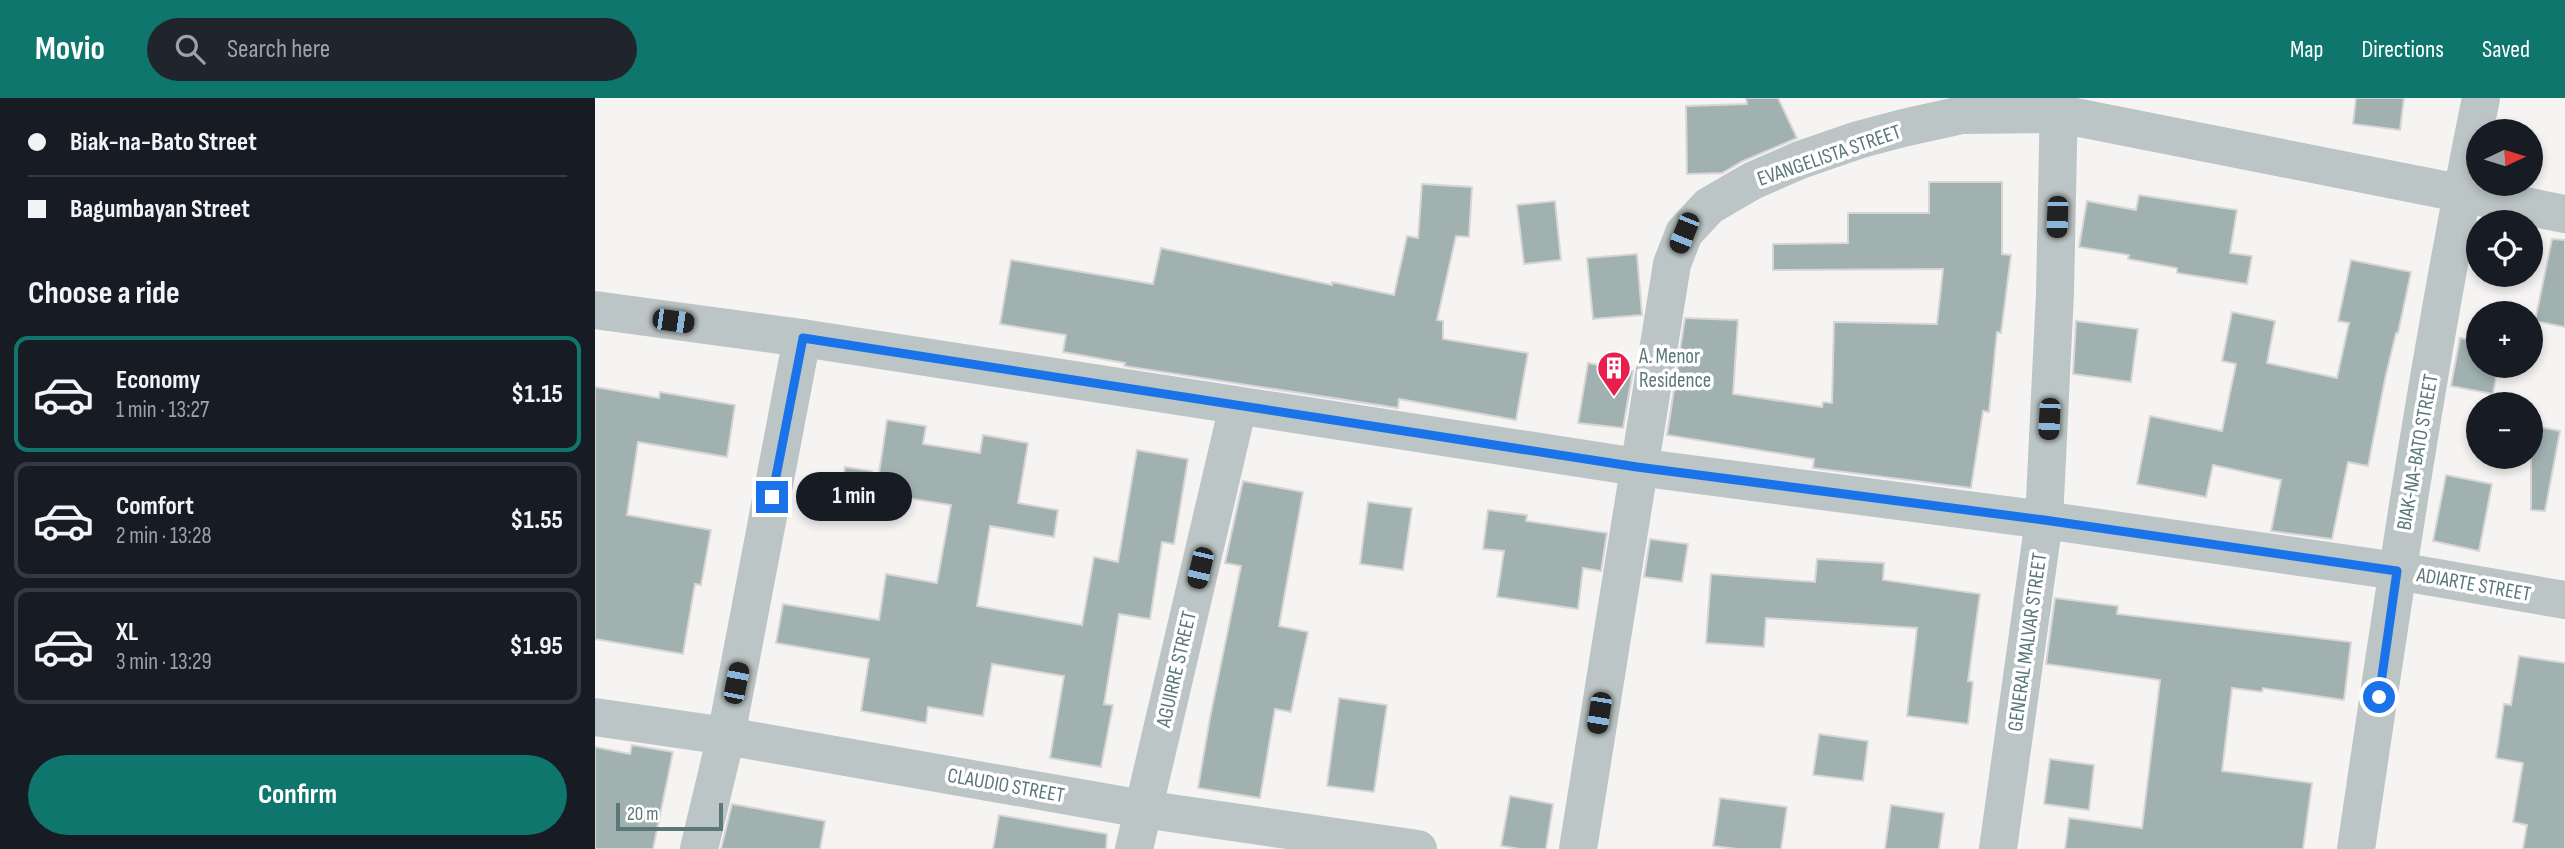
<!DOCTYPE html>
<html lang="en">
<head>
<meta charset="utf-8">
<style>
  :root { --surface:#171b24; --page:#20242c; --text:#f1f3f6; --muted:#9ea1a6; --line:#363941; --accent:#0f766e }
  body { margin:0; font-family:"Sofia Sans Condensed",sans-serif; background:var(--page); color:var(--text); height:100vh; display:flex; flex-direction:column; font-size:26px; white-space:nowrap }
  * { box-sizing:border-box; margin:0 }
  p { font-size:23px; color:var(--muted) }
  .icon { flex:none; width:38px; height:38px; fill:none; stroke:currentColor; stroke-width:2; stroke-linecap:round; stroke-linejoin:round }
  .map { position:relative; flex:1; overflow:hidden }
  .side { display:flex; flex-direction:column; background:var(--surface); width:595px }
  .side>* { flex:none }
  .hud { display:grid; align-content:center; height:154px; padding:0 28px; background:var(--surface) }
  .needle { width:46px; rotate:86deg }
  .fabs { position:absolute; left:1871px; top:21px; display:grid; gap:14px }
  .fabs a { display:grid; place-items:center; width:77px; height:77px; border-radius:50%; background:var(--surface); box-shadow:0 4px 10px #0003; font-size:35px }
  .scale { position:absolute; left:21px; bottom:18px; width:107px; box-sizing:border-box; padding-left:7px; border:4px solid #5b7878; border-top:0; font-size:19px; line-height:24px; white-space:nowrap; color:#5b7878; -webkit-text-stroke:5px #fff; paint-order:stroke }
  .end { position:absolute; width:32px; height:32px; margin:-16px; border:9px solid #1a73e8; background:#fff; box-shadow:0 0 0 4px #fff }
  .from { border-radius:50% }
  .bubble { position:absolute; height:49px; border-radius:24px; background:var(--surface); box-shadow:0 4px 10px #0003; font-size:23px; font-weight:700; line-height:49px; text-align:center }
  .car { position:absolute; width:21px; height:42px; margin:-21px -10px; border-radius:9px; box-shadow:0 0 5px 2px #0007; background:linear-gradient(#222 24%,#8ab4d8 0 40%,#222 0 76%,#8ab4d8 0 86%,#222 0) }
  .hud b { display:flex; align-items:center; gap:24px; height:66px; font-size:26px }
  .hud b+b { border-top:2px solid var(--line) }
  .hud i { width:18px; height:18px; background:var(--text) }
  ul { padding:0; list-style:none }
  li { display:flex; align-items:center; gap:21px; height:116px; margin:0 14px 10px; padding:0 14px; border:4px solid var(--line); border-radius:14px }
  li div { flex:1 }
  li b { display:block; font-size:26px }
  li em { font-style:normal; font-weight:700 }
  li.selected { border-color:var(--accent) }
  li>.icon { width:63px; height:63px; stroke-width:1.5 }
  h2 { padding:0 28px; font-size:32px; line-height:84px }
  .action { display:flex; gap:14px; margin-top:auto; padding:14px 28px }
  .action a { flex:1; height:80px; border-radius:42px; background:var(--accent); color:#fff; font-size:28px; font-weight:700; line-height:80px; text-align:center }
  header { display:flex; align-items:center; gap:42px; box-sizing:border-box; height:98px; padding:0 35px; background:var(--accent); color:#fff }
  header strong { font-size:33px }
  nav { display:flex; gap:38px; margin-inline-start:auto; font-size:24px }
  .search { width:490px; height:63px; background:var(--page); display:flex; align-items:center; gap:18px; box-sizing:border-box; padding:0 24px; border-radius:38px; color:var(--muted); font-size:26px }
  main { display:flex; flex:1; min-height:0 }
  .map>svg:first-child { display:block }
</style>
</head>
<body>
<header>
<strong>Movio</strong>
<div class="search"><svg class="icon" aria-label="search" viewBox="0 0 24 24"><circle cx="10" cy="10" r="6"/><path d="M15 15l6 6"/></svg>Search here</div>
<nav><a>Map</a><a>Directions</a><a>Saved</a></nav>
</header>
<main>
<section class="side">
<div class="hud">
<b><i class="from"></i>Biak-na-Bato Street</b>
<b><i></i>Bagumbayan Street</b>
</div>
<h2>Choose a ride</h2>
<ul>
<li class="selected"><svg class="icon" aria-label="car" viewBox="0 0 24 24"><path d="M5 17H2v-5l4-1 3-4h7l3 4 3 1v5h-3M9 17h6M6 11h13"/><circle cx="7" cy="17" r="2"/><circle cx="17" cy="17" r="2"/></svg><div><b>Economy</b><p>1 min · 13:27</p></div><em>$1.15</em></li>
<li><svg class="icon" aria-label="car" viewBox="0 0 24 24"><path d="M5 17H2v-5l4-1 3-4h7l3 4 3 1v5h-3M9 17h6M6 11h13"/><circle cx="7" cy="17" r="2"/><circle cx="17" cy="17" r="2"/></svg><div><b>Comfort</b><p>2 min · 13:28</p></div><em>$1.55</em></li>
<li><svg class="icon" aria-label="car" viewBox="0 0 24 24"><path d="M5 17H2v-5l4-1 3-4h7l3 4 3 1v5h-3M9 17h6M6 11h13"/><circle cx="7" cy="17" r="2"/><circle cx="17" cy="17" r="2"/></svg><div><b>XL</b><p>3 min · 13:29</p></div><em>$1.95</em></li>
</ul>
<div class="action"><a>Confirm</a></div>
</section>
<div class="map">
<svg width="1970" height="751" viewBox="0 0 1970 751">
  <rect width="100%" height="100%" fill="#f6f4f2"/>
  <g fill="#a0b1b0" stroke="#d7d6d5" stroke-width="2">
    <polygon points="1151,0 1183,0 1202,40 1148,63 1127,75 1092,76 1091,8 1152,6"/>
    <polygon points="1761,0 1809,0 1805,32 1758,26"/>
    <polygon points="1334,84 1407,84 1407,156 1416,157 1406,235 1402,234 1394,314 1388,313 1376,390 1218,370 1219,361 1072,337 1090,220 1143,222 1138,296 1227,309 1228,304 1237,305 1239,224 1342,226 1348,171 1178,172 1178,146 1253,145 1253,115 1334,115"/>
    <polygon points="827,86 877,89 874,139 861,138 842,222 848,223 848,241 933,255 921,322 804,301 803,310 529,268 530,265 468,254 471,237 405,226 416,162 558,186 566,150 737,187 737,184 799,197 812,138 823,140"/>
    <polygon points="1544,97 1642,112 1635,155 1657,158 1652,186 1582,175 1582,170 1533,161 1534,157 1484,149 1492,103 1541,112"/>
    <polygon points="960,103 966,162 929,166 922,107"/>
    <polygon points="1957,141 1970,142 1970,229 1940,223"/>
    <polygon points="1042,156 1047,217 998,221 992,160"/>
    <polygon points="1756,162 1816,174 1803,235 1801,235 1790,281 1773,368 1753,364 1737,441 1676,433 1686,382 1618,367 1611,399 1542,386 1555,318 1627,333 1641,266 1627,263 1637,214 1680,223 1672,265 1742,280 1754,225 1743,223"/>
    <polygon points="1481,223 1543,231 1536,284 1478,276"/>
    <polygon points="1865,240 1883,243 1883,268 1903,268 1898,296 1856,288"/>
    <polygon points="993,265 1038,273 1028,330 983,325"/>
    <polygon points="0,289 64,300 65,294 140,307 132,359 43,344 32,417 116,432 106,487 100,486 88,556 0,541"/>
    <polygon points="292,322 331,328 328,346 385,355 388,337 433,345 423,405 463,412 459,439 395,428 382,508 487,527 499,459 523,464 542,352 593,361 579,446 567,444 555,521 524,516 509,606 518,607 506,669 455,660 469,578 397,566 388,618 333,609 331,625 266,613 274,561 181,545 188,506 284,522 291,476 342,485 356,407 281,395"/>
    <polygon points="1936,327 1965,333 1950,413 1936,412"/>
    <polygon points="250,369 277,373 271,411 244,406"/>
    <polygon points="1851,377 1897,386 1884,453 1838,443"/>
    <polygon points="648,383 708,394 684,528 713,534 696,614 680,611 665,700 603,690 615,620 646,468 630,465"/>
    <polygon points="773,404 817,410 808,472 765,466"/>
    <polygon points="893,412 932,417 931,423 1012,435 1006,473 988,470 983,511 902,499 909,453 888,451"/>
    <polygon points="1055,441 1093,446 1087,484 1049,479"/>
    <polygon points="1222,461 1289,465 1288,482 1385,496 1373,583 1378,584 1373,626 1312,618 1322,530 1171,520 1169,549 1111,545 1116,476 1220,484"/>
    <polygon points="1460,500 1523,508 1522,516 1756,544 1749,602 1668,590 1667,594 1637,590 1627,673 1717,685 1708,751 1470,751 1474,720 1547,730 1565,582 1451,566"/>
    <polygon points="1924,558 1970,565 1970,751 1928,751 1932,727 1918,724 1928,665 1901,660 1909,606 1916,607"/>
    <polygon points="744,600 792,607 779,694 732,688"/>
    <polygon points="1224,636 1273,643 1268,683 1218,677"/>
    <polygon points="37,647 78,654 58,751 0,751 0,649 35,656"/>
    <polygon points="1455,661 1499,667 1494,712 1449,706"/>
    <polygon points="915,698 958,706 951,751 925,751 906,748"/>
    <polygon points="1125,700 1192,709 1186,751 1142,751 1118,748"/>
    <polygon points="137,706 230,723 225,751 126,751"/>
    <polygon points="1296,707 1349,715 1344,751 1290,751"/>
    <polygon points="404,717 512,736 511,751 398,751"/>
  </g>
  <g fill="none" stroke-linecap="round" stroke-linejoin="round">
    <g stroke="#bcc5c5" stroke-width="38">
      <polyline points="0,212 207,240 1042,369 1449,422 1802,473 1970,502"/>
      <polyline points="0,619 131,638 548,711 823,751"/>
      <polyline points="104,751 131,638 207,240"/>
      <polyline points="539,751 643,308"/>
      <polyline points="983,751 1077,166 1089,135 1114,108 1157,83 1205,62 1263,42 1308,30 1367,17 1465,16 1970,116"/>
      <polyline points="1403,751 1449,422 1460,195 1464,0"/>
      <path d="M1761,751C1798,500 1835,249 1886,0"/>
    </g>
  </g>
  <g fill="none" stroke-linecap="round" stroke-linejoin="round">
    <polyline stroke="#1a73e8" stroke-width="9" points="177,399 208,240 1042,369 1449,422 1802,473 1784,599"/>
  </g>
  <defs>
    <g id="building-pin" transform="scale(1.75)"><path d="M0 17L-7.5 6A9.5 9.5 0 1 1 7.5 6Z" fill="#e91e4c" stroke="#fff"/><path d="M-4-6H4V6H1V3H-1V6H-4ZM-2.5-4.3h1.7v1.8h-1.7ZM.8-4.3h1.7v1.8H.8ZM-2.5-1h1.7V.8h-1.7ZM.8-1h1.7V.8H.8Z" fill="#fff"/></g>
  </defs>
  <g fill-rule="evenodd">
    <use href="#building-pin" x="1019" y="270"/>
  </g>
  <g text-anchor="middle" stroke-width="7" stroke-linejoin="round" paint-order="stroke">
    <g font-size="21" fill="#5b7878" stroke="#fff">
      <text transform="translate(1234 57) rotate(-19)" y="7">EVANGELISTA STREET</text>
      <text transform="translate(1822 354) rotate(-80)" y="7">BIAK-NA-BATO STREET</text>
      <text transform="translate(1879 486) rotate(10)" y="7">ADIARTE STREET</text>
      <text transform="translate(1432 544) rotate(-82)" y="7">GENERAL MALVAR STREET</text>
      <text transform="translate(581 571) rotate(-77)" y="7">AGUIRRE STREET</text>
      <text transform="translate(411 687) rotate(10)" y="7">CLAUDIO STREET</text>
    </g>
    <g font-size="21" fill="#5b7878" stroke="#fff" text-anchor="start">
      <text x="1044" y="265">A. Menor<tspan x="1044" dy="24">Residence</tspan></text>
    </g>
  </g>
</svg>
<div class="fabs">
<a><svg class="needle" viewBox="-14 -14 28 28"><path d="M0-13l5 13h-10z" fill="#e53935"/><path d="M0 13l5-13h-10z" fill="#9ea1a6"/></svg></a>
<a><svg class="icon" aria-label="locate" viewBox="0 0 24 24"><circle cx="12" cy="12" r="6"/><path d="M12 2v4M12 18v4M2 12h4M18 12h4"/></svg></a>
<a>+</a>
<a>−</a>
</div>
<div class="scale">20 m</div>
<i class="end from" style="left:1784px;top:599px"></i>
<i class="end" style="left:177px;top:399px"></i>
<div class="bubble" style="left:201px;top:374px;width:116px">1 min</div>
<i class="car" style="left:1462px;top:119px;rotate:182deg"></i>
<i class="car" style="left:1089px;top:135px;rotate:202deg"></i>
<i class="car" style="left:78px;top:223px;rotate:98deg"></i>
<i class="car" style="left:1454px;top:321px;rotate:183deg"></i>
<i class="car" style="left:605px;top:470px;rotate:193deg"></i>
<i class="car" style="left:141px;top:585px;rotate:11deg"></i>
<i class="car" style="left:1004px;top:615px;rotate:189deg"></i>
</div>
</main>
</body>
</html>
